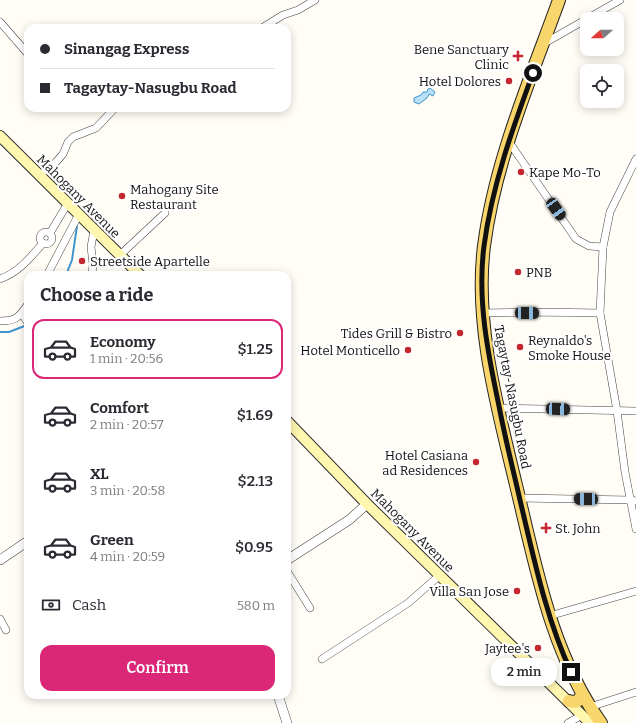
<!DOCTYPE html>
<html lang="en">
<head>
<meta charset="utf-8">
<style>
  :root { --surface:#fff; --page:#f2f2f3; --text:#2b2b33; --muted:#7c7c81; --line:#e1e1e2; --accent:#db2777 }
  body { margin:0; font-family:Bitter,serif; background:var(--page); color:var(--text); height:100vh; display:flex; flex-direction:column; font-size:15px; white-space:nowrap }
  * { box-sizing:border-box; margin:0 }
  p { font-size:13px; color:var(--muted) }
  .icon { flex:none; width:22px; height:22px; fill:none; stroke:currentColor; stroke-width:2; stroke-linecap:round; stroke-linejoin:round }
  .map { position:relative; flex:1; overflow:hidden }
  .side { position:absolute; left:24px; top:271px; width:267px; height:428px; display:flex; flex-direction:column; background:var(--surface); border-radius:12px; box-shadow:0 2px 10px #0003 }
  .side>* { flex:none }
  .guide { position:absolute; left:24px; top:24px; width:267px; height:88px; border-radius:12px; box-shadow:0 2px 10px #0003; display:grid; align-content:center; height:88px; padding:0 16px; background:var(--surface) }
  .needle { width:26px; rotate:249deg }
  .fabs { position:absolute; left:580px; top:12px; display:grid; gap:8px }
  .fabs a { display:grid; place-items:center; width:44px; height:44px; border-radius:8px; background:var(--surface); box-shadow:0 2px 10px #0003; font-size:20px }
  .end { position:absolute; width:18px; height:18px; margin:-9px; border:5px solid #111; background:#fff; box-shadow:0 0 0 2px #fff }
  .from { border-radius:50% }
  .bubble { position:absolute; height:28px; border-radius:12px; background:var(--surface); box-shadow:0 2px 10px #0003; font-size:13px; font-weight:600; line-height:28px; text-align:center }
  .car { position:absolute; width:12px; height:24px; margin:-12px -6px; border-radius:5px; box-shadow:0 0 3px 1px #0007; background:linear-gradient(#222 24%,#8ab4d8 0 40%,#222 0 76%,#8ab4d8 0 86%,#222 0) }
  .guide b { display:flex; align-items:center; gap:14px; height:38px; font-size:15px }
  .guide b+b { border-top:1px solid var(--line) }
  .guide i { width:10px; height:10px; background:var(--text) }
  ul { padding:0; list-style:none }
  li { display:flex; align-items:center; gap:12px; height:60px; margin:0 8px 6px; padding:0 8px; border:2px solid transparent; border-radius:12px }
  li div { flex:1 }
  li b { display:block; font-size:15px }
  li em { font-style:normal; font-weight:600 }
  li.current { border-color:var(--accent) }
  li>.icon { width:36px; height:36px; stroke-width:1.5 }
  h2 { padding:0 16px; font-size:18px; line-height:48px }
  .pay { display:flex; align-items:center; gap:10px; height:44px; padding:0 16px; font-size:15px }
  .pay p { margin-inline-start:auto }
  .button { display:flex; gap:8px; margin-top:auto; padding:8px 16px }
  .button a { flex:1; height:46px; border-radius:12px; background:var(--accent); color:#fff; font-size:16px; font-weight:600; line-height:46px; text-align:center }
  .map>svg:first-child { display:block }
</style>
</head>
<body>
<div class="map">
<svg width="636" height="723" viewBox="0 0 636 723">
  <rect width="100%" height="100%" fill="#fffdf5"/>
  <polygon fill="#b9e0f7" stroke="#3f96cf" points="430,88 435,92 433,96 429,94 427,98 419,104 414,102 414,98 421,95 423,92 427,92 428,89"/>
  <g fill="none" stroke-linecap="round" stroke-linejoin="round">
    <g stroke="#3f96cf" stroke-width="2">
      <polyline points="66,275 72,260 77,226"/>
      <polyline points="0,332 9,332 27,325"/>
    </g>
    <g stroke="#444" stroke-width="8">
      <g id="minor">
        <polyline points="0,22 28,54"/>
        <polyline points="262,28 283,15 298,10 315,0"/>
        <polyline points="543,44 620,0"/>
        <polyline points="509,142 576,239 589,246 603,247"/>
        <polyline points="636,159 610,212 603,247 600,313 617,411 625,472 636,529"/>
        <polyline points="40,175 56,162 63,154 68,142 73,137 96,128 115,108"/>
        <circle cx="46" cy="238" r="6"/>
        <polyline points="50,233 68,203"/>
        <polyline points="120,255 165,213"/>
        <polyline points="47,275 79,214"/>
        <polyline points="92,275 93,264 91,247 94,230"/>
        <path d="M0,279C19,272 30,258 43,243"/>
        <path d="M483,313C523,312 561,312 600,313"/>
        <polyline points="22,314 28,323"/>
        <path d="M0,321C17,321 19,317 28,304"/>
        <polyline points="499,408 636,411"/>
        <polyline points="519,498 631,500 635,501"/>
        <polyline points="287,571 310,608"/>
        <polyline points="549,616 636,591"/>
        <polyline points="0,619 6,630"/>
        <polyline points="322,659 408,603 440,575"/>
        <polyline points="590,707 636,692"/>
        <polyline points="568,723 582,715"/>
      </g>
    </g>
    <g stroke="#444" stroke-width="10">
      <g id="tertiary">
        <polyline points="0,560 28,541"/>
        <polyline points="287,560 349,520 367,504"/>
        <polyline points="278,695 287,723"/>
      </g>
    </g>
    <g stroke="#333" stroke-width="12">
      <g id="secondary">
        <polyline points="0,136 140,275"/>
        <polyline points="287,421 367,504 590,723"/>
      </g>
    </g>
    <g stroke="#222" stroke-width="14">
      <g id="primary">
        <path d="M559,0C530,80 495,161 484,246C474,325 498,409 516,485C536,567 551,653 601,723"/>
        <path d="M569,701C576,703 580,701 582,694"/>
      </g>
    </g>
    <use href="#minor" stroke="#fff" stroke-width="7"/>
    <use href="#tertiary" stroke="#fff" stroke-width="9"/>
    <use href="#secondary" stroke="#fff6b0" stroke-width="10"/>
    <use href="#primary" stroke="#f9d66b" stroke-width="12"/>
  </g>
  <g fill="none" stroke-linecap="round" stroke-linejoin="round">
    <path stroke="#111" stroke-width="5" d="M533,73C512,130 492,186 484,246C477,300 488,354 499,406C505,438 513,469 520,500C534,559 546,618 571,672"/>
  </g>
  <g fill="#c4262e" stroke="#fff" stroke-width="1.5">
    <path d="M516 50h4v4h4v4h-4v4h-4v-4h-4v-4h4z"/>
    <circle cx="509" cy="81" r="4"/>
    <circle cx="521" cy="172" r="4"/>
    <circle cx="122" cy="196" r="4"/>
    <circle cx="82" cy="261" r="4"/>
    <circle cx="518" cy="272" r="4"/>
    <circle cx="460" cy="333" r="4"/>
    <circle cx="520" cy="347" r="4"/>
    <circle cx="408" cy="350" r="4"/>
    <circle cx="476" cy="462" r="4"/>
    <path d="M544 522h4v4h4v4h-4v4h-4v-4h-4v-4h4z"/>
    <circle cx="517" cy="591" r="4"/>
    <circle cx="538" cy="648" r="4"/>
  </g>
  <g text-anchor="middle" stroke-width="4" stroke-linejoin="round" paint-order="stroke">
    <g font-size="13" fill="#111" stroke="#fff" text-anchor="end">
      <text x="509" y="54">Bene Sanctuary<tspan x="509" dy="15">Clinic</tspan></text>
      <text x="501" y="86">Hotel Dolores</text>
      <text x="529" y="177" text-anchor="start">Kape Mo-To</text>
      <text x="130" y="194" text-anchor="start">Mahogany Site<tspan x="130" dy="15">Restaurant</tspan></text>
      <text x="90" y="266" text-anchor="start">Streetside Apartelle</text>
      <text x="526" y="277" text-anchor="start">PNB</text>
      <text x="452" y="338">Tides Grill &amp; Bistro</text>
      <text x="528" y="345" text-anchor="start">Reynaldo's<tspan x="528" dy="15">Smoke House</tspan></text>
      <text x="400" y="355">Hotel Monticello</text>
      <text x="468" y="460">Hotel Casiana<tspan x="468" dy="15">ad Residences</tspan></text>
      <text x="555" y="533" text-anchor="start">St. John</text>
      <text x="509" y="596">Villa San Jose</text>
      <text x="530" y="653">Jaytee's</text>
    </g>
    <g font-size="13" fill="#111" stroke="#fff">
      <text transform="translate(79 196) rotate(45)" y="5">Mahogany Avenue</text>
      <text transform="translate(513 397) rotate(79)" y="5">Tagaytay-Nasugbu Road</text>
      <text transform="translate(413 530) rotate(45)" y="5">Mahogany Avenue</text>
    </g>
  </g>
</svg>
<div class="fabs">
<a><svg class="needle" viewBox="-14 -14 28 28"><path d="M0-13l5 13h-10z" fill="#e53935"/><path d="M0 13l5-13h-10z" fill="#7c7c81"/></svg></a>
<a><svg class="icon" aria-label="locate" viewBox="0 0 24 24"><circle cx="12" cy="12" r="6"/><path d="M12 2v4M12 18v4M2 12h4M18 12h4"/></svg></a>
</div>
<i class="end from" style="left:533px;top:73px"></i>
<i class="end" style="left:571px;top:672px"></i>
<div class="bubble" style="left:491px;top:658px;width:66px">2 min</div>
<i class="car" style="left:556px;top:209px;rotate:145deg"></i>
<i class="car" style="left:527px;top:313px;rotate:91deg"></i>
<i class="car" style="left:558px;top:409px;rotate:92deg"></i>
<i class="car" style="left:586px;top:499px;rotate:271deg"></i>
<div class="guide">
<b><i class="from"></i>Sinangag Express</b>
<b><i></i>Tagaytay-Nasugbu Road</b>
</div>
<section class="side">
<h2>Choose a ride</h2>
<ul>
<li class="current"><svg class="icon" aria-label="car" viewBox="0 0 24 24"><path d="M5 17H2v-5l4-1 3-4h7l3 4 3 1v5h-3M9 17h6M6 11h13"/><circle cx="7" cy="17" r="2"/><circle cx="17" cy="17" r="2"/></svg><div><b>Economy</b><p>1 min · 20:56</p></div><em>$1.25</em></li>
<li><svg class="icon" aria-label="car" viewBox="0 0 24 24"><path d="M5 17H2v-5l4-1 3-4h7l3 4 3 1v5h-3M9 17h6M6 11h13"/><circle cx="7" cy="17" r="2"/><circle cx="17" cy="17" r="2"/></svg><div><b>Comfort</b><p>2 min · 20:57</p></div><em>$1.69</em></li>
<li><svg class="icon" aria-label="car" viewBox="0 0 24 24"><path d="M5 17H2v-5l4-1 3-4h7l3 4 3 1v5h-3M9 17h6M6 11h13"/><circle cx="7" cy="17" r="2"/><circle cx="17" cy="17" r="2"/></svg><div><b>XL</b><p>3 min · 20:58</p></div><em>$2.13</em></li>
<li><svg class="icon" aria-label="car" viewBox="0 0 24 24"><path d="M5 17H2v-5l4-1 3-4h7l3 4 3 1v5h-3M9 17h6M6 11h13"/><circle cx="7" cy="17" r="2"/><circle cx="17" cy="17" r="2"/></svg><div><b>Green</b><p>4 min · 20:59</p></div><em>$0.95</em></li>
</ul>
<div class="pay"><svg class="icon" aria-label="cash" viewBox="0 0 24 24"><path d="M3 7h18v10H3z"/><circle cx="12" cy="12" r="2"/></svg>Cash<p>580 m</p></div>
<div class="button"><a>Confirm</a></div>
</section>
</div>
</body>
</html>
